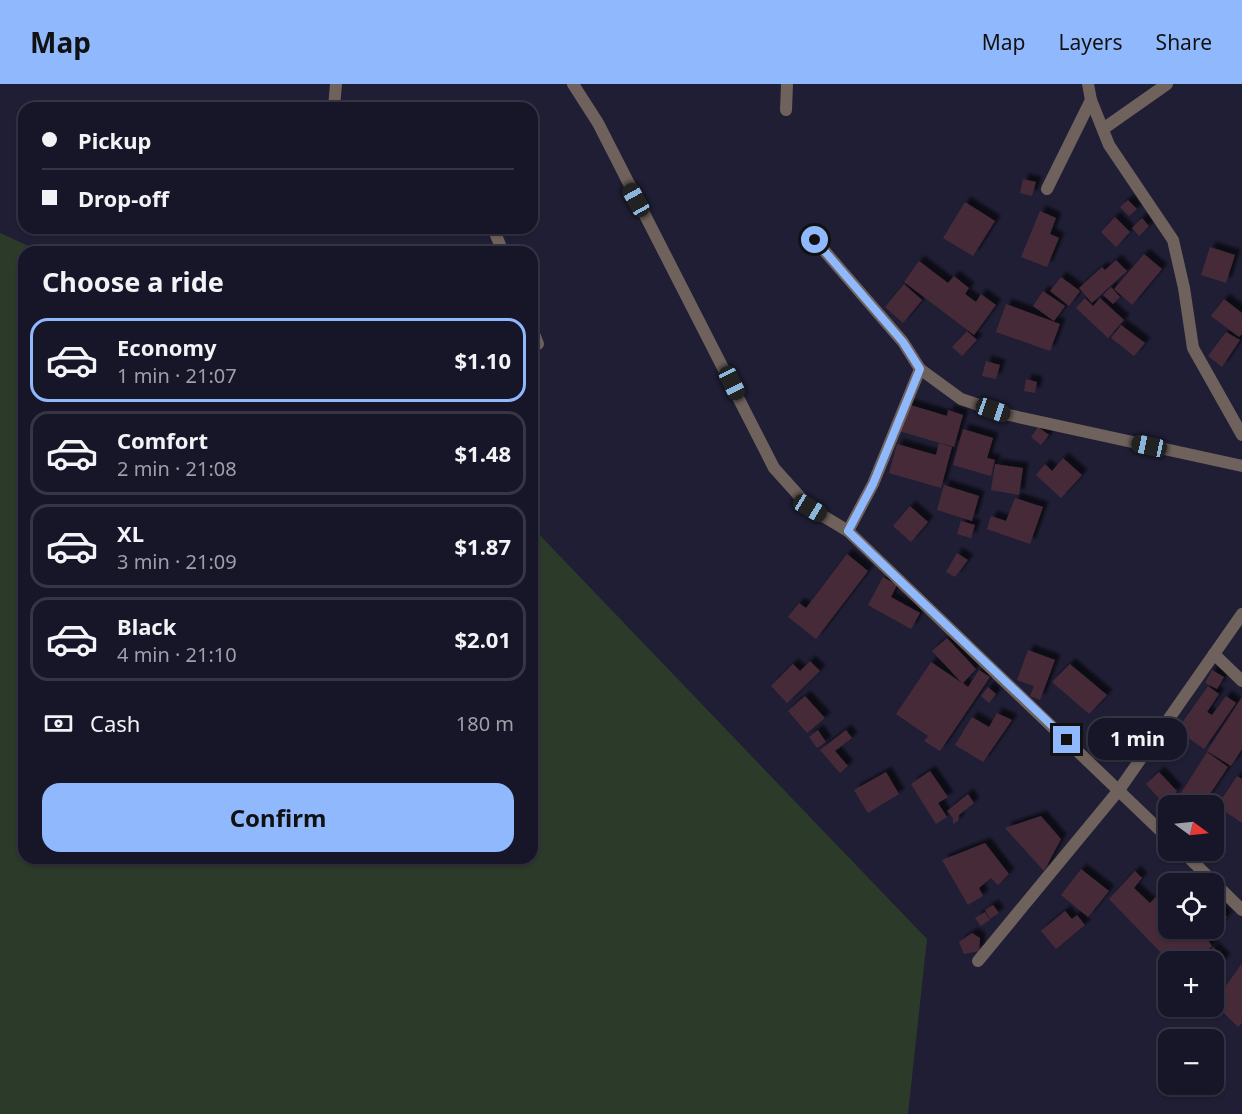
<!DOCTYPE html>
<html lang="en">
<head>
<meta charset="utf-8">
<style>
  :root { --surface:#171628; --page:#201f30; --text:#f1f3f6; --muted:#9e9fa8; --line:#363545; --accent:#90b8fd }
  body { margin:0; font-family:"Noto Sans",sans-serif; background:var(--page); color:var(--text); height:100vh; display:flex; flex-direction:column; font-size:22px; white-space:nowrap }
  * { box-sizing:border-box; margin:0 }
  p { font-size:20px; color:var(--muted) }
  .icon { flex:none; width:33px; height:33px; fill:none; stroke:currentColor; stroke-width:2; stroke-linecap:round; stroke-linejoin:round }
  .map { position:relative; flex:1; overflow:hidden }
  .sheet { position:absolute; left:18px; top:162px; width:520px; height:618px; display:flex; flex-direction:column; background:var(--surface); border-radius:18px; box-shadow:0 2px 4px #0004,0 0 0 2px var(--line) }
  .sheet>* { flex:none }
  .guide { position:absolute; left:18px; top:18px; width:520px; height:132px; border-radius:18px; box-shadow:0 2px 4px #0004,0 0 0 2px var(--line); display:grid; align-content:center; height:132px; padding:0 24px; background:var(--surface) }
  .needle { width:39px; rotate:105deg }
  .buttons { position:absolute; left:1158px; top:711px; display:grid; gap:12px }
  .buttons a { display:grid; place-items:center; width:66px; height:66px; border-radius:12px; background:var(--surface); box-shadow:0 2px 4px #0004,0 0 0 2px var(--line); font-size:30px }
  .end { position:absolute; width:27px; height:27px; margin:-14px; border:8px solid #90b8fd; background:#111; box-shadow:0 0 0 3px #111 }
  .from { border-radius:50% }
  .bubble { position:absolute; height:42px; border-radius:18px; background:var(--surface); box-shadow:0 2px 4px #0004,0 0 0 2px var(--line); font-size:20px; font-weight:700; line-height:42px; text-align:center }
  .car { position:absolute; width:18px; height:36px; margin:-18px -9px; border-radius:8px; box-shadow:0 0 4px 2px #0007; background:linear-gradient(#222 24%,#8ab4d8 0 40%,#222 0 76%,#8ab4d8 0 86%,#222 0) }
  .guide b { display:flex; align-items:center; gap:21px; height:57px; font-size:22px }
  .guide b+b { border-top:2px solid var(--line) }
  .guide i { width:15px; height:15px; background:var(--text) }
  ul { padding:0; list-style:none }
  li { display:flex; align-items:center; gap:18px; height:84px; margin:0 12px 9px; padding:0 12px; border:3px solid var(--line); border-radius:18px }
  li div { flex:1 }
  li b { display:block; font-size:22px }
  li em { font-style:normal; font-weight:700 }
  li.on { border-color:var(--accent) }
  li>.icon { width:54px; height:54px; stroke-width:1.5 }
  h2 { padding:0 24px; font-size:27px; line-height:72px }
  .pay { display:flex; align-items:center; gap:15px; height:66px; padding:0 24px; font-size:22px }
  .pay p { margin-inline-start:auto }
  .button { display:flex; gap:12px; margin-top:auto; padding:12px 24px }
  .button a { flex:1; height:69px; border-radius:18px; background:var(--accent); color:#111; font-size:24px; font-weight:700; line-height:69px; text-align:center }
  header { display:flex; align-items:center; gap:36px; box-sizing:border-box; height:84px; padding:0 30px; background:var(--accent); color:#111 }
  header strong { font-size:28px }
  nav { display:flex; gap:33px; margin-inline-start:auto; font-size:21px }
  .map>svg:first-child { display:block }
</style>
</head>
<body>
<header>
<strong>Map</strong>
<nav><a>Map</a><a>Layers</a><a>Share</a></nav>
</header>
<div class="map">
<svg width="1242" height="1030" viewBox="0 0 1242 1030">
  <defs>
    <filter id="shadow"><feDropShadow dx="5.5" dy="-5.5" stdDeviation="1.5" flood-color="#0009"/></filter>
  </defs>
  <rect width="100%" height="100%" fill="#1f1e35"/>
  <polygon fill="#2b3a29" points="0,149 42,168 24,168 24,774 532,774 533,444 927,855 908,1030 0,1030"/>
  <g fill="#462b39" filter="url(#shadow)">
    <polygon points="1023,95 1036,98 1032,112 1020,109"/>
    <polygon points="1128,116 1137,125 1129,132 1120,123"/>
    <polygon points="965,118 995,137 973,172 943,154"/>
    <polygon points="1040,127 1056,134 1050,150 1059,154 1047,183 1021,173"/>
    <polygon points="1115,133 1130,148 1116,163 1101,148"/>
    <polygon points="1142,134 1149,142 1139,152 1132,144"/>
    <polygon points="1210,163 1235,171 1226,199 1201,191"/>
    <polygon points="1144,170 1162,185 1132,221 1114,205"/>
    <polygon points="1116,176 1127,187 1092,219 1079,204 1102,183 1105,186"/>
    <polygon points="919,177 948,199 954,192 969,204 965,210 976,218 981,210 996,221 974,251 904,198"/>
    <polygon points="1061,193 1080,207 1069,222 1050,207"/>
    <polygon points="904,200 922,216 903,239 885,223"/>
    <polygon points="1111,203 1120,213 1113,220 1103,211"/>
    <polygon points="1043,207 1065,222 1054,237 1033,222"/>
    <polygon points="1085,214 1093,222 1100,214 1124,236 1108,254 1076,224"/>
    <polygon points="1224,215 1242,229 1242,250 1239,253 1211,232"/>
    <polygon points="1006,220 1060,240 1050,267 996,248"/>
    <polygon points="1121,241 1145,259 1134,272 1111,254"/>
    <polygon points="967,247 977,256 962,272 952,263"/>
    <polygon points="1226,248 1240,256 1222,283 1208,272"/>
    <polygon points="986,277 1000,281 996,295 982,292"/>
    <polygon points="1026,295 1037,298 1035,309 1024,307"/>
    <polygon points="907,320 947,332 948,326 963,331 954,363 899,347"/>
    <polygon points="1038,343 1049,351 1041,361 1031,353"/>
    <polygon points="963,345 993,354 987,374 995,376 991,392 953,381"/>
    <polygon points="939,359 952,363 941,404 889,389 897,360 936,371"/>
    <polygon points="1063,374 1082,391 1061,414 1036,391 1045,380 1052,387"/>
    <polygon points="995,380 1023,384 1019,411 991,406"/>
    <polygon points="944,401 979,412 972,437 937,426"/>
    <polygon points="1015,414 1043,423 1030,460 987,445 991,432 1006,437"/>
    <polygon points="910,422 928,438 911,458 893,442"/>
    <polygon points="961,437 975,441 971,454 957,450"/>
    <polygon points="957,469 968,476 955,493 946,488"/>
    <polygon points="847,470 868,487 816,555 788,533 799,519 806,524"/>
    <polygon points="883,493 897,501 891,513 920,529 911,545 868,521"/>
    <polygon points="947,554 976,585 963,599 968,603 979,586 990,593 940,667 924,657 928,652 896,630 931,578 962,599 932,567"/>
    <polygon points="1028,566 1055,576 1040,616 1030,612 1034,602 1017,596"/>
    <polygon points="810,577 820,587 787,619 771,602 793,580 800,587"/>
    <polygon points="1070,580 1107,611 1089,630 1052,598"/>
    <polygon points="1212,586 1224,593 1217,605 1205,599"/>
    <polygon points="1208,602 1219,610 1207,628 1212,631 1226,612 1236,619 1204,665 1177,646"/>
    <polygon points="988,603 996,610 989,619 981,612"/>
    <polygon points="805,612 825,634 807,649 788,627"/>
    <polygon points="1242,613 1242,665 1231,682 1207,667"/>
    <polygon points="997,629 1012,636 983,678 955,661 972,633 989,643"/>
    <polygon points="818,646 826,658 817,664 809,653"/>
    <polygon points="846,646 852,654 835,667 848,682 840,689 820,666"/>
    <polygon points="1207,668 1228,683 1202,722 1197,722 1181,709"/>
    <polygon points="930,687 948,713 938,719 947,733 936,740 911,700"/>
    <polygon points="886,688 899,710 868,729 854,706"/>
    <polygon points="1159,688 1177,707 1164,720 1146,700"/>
    <polygon points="1237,692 1242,695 1242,739 1217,722"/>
    <polygon points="968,710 974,719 959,731 958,737 953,740 953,734 947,727"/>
    <polygon points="1041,732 1061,755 1044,787 1005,744"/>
    <polygon points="985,759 1009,790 998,801 991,794 979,804 983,812 968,821 942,776"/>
    <polygon points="1081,785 1109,807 1088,833 1061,811"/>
    <polygon points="1135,787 1142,794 1134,804 1150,819 1164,804 1168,808 1168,844 1214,844 1214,815 1219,818 1218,823 1227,833 1208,856 1212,862 1198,878 1170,878 1109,815"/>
    <polygon points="993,821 999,829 990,835 985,826"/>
    <polygon points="1065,827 1072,835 1077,831 1085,841 1056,865 1041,847"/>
    <polygon points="985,828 990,836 981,842 975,834"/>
    <polygon points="972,849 980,854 979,867 964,870 959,858"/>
    <polygon points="1213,863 1225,875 1214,888 1214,878 1201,878"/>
    <polygon points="1242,879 1242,939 1238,943 1214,919"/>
  </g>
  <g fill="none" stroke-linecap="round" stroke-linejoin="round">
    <g stroke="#6f625c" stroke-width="12">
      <polyline points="573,0 598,39 774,384 810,424 848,447 1168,754"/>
      <polyline points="1088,0 1091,16 1109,61 1173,156 1184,204 1193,264 1242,351"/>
      <polyline points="334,24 336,0"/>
      <polyline points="786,26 787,0"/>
      <polyline points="1103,45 1167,0"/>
      <polyline points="1047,105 1091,16"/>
      <polyline points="493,144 503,168"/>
      <polyline points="815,156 903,258 920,285 961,315 1009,331 1242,382"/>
      <polyline points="532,245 538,260"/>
      <polyline points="848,447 873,400 920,285"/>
      <polyline points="1214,570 1242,597"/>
      <polyline points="1181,766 1242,826"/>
      <polyline points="978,877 1119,706 1242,530"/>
    </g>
  </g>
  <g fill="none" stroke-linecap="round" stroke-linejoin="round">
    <polyline stroke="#90b8fd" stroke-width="8" points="815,156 903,258 920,285 873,400 848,447 1067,656"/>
  </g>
</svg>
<div class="buttons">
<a><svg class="needle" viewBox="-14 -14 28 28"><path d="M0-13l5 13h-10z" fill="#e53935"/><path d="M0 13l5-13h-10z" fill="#9e9fa8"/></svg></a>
<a><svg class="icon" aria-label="locate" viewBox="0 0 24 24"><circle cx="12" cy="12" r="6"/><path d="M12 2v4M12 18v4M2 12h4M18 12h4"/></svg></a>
<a>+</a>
<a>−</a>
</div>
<i class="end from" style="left:815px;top:156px"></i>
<i class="end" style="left:1067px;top:656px"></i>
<div class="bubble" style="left:1088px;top:634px;width:99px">1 min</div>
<i class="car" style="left:636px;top:116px;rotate:331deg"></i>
<i class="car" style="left:732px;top:299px;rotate:154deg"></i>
<i class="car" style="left:993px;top:326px;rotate:109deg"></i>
<i class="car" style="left:1149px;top:362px;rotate:282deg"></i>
<i class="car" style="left:810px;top:424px;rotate:121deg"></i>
<div class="guide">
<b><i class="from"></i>Pickup</b>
<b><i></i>Drop-off</b>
</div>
<section class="sheet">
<h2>Choose a ride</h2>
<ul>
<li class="on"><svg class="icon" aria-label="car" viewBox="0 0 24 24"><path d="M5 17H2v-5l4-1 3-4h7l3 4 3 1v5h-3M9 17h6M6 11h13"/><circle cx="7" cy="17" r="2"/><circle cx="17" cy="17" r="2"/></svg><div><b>Economy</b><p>1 min · 21:07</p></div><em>$1.10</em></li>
<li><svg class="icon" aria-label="car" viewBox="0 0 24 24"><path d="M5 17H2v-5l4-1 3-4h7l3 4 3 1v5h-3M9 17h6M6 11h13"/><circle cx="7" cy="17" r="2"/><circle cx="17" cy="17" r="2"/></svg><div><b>Comfort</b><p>2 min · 21:08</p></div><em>$1.48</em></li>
<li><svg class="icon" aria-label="car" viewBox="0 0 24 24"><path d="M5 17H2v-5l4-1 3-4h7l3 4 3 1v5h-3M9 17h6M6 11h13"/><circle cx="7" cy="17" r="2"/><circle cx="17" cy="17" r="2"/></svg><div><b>XL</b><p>3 min · 21:09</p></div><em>$1.87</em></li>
<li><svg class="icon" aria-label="car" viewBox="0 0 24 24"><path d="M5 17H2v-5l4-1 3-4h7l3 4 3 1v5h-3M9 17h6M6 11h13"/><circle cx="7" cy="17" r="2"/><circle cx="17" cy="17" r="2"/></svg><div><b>Black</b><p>4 min · 21:10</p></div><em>$2.01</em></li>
</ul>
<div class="pay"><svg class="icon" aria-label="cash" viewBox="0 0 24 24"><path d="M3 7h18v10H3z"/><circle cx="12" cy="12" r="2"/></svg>Cash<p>180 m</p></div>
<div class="button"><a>Confirm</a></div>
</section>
</div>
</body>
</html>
